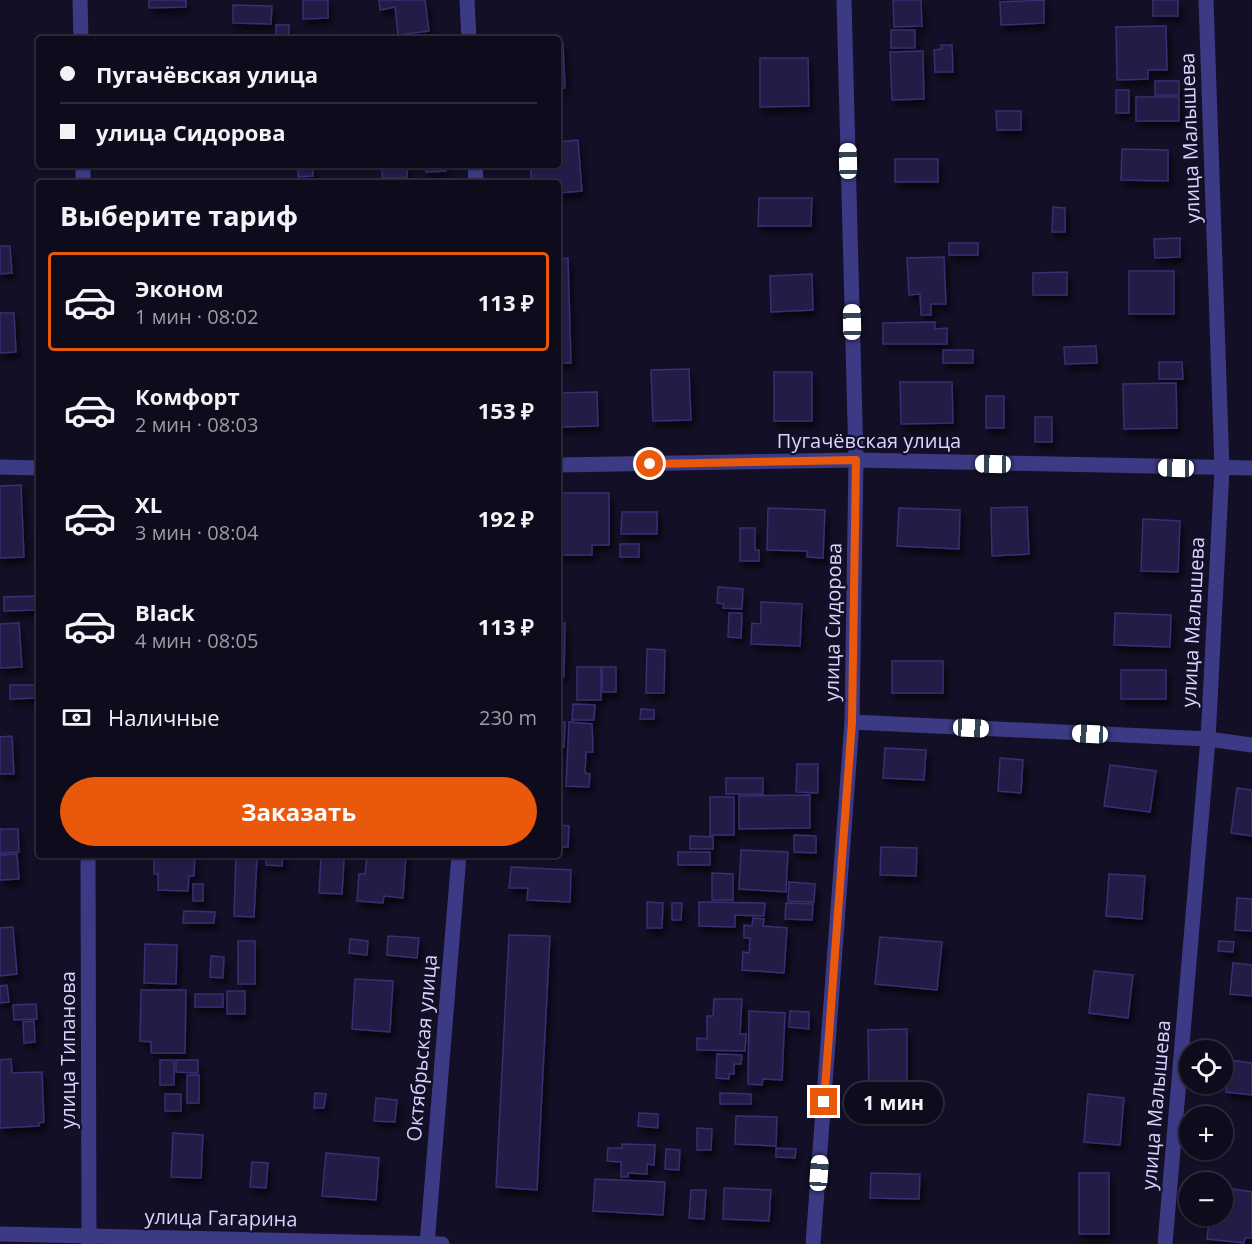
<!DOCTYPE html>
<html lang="ru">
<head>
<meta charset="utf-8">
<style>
  :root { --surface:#0e0b1c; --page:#1c1929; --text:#f1f3f6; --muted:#9b9ba3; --line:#2e2b3b; --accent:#ea580c }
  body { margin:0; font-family:"Open Sans",sans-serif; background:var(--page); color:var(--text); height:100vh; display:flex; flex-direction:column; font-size:22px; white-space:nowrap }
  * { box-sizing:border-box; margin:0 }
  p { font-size:20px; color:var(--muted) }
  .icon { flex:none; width:33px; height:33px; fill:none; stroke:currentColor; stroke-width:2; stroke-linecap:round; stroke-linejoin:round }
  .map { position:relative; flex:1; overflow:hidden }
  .drawer { position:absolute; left:36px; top:180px; width:525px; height:678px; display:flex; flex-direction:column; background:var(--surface); border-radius:6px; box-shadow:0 2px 4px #0004,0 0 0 2px var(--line) }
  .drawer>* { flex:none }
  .top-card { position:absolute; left:36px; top:36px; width:525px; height:132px; border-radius:6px; box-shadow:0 2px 4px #0004,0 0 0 2px var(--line); display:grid; align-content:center; height:132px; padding:0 24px; background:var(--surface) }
  .tools { position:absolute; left:1179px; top:1040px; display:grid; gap:12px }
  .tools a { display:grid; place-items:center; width:54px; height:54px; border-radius:50%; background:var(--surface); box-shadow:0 2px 4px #0004,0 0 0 2px var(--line); font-size:30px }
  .end { position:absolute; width:27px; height:27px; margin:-14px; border:8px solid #ea580c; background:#fff; box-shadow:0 0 0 3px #fff }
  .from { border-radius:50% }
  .bubble { position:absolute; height:42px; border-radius:21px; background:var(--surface); box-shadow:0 2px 4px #0004,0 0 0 2px var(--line); font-size:20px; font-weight:700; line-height:42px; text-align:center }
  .car { position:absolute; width:18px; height:36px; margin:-18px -9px; border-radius:8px; box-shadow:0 0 4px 2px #0007; background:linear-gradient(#fff 24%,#345 0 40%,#fff 0 76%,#345 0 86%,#fff 0) }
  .top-card b { display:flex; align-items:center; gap:21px; height:57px; font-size:22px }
  .top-card b+b { border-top:2px solid var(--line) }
  .top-card i { width:15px; height:15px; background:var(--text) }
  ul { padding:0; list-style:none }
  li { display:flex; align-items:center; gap:18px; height:99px; margin:0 12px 9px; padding:0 12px; border:3px solid transparent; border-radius:6px }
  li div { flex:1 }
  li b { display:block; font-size:22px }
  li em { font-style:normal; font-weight:700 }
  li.current { border-color:var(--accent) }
  li>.icon { width:54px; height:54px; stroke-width:1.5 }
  h2 { padding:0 24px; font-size:27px; line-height:72px }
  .pay { display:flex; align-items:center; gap:15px; height:66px; padding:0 24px; font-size:22px }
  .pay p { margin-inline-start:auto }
  .button { display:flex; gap:12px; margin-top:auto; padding:12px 24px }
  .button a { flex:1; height:69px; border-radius:36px; background:var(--accent); color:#fff; font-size:24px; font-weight:700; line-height:69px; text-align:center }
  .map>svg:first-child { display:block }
</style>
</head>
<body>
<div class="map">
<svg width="1252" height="1244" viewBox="0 0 1252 1244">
  <defs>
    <filter id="shadow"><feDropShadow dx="3.5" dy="6" stdDeviation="3" flood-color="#0009"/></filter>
  </defs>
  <rect width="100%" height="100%" fill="#130f26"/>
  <g fill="#241b47" stroke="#3b2d73" stroke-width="1.5" filter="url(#shadow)">
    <polygon points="149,0 186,0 186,7 149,8"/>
    <polygon points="303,0 328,0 328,18 303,19"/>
    <polygon points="379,0 425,0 429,31 398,35 395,7 380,10"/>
    <polygon points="893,0 921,0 922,26 894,27"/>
    <polygon points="1044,0 1044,23 1001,25 1000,2"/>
    <rect x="1153" y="0" width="25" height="16"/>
    <polygon points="233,5 272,6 271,24 233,23"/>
    <rect x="276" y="25" width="13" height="14"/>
    <polygon points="1166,26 1167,70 1148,70 1148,79 1117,80 1116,27"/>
    <rect x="891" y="30" width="24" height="18"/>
    <polygon points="563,43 565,88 558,88 558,44"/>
    <polygon points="941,45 952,45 953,72 935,72 934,50 942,49"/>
    <polygon points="923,51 924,99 892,100 890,52"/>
    <polygon points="760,58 808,58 809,106 760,107"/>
    <rect x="1155" y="81" width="24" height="14"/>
    <rect x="1116" y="90" width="13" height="23"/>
    <rect x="1136" y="97" width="43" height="24"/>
    <polygon points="996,111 1021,111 1021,130 997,130"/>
    <polygon points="578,140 582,191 558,193 558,183 532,183 530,165 558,165 558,142"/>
    <polygon points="1122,149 1168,150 1168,181 1121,180"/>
    <rect x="895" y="159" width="43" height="23"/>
    <polygon points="298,165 313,165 313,176 298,177"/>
    <polygon points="426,165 446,165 446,171 426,172"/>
    <rect x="382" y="166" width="25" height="12"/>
    <polygon points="759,198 812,198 811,226 758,226"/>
    <polygon points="1053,207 1065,208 1065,232 1052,232"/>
    <polygon points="1180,238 1180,257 1155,258 1154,239"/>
    <rect x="949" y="243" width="29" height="12"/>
    <polygon points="0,246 10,246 12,273 0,274"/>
    <polygon points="944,257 946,304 931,304 931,315 921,315 920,294 909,295 907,258"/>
    <polygon points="568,258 571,363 558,363 558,259"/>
    <rect x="1129" y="271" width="45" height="43"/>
    <polygon points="1067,272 1067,295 1033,295 1033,273"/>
    <polygon points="812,274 813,310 771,312 770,276"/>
    <polygon points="0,313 14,313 16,352 0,353"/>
    <polygon points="935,322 935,329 947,328 947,344 883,344 883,323"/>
    <polygon points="1096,346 1097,363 1065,364 1064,347"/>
    <rect x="943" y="350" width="30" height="13"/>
    <polygon points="1159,362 1182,362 1183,379 1159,379"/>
    <polygon points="689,369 691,420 653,421 651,370"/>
    <rect x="774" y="372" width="38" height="49"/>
    <polygon points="900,382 952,382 953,423 901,424"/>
    <polygon points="1176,383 1177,428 1124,429 1123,384"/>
    <polygon points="597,392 598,426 558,427 558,393"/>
    <rect x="986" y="396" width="18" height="32"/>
    <rect x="1035" y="417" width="17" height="25"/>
    <polygon points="21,485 24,557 0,558 0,486"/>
    <polygon points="558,493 609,493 609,545 592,545 592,555 558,555"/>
    <polygon points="1027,507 1029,554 992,556 991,508"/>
    <polygon points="768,508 825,510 823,558 807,557 807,551 767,550"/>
    <polygon points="899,508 960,510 959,549 897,546"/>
    <polygon points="622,512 657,512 657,534 621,534"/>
    <polygon points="1143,519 1180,521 1178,572 1141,571"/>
    <polygon points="740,528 755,528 755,550 759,550 759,561 740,561"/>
    <rect x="620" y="544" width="19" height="13"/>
    <polygon points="718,587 743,589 742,609 723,608 724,604 717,603"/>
    <polygon points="35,596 35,610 4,611 4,597"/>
    <polygon points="761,602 802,604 800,646 751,644 752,623 761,624"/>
    <polygon points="729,613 742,613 741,638 728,637"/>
    <polygon points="1115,613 1171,615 1170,647 1114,645"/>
    <polygon points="19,623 22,667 0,668 0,624"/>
    <polygon points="558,623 565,623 564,677 558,677"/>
    <polygon points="647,649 665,650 664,693 646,693"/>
    <rect x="892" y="661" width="51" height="32"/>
    <rect x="577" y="667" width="24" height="33"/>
    <rect x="602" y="667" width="14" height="25"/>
    <rect x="1121" y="670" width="45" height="29"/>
    <polygon points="10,685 35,685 36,698 10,699"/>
    <polygon points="573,704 595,705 594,720 572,720"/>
    <polygon points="641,709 654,710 654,719 640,719"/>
    <polygon points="558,722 565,722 564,747 558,746"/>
    <polygon points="569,722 592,724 593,752 586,752 585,773 590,774 589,787 566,786"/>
    <polygon points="12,736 14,774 0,774 0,737"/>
    <polygon points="885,748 926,750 924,780 883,778"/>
    <polygon points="1000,758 1023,760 1021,793 998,791"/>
    <polygon points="797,764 818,764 818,793 796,792"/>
    <polygon points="1110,765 1156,771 1150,812 1104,806"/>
    <rect x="726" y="778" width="37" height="16"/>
    <polygon points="1237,788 1252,790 1252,836 1231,833"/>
    <polygon points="810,795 810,828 739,829 739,796"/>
    <rect x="710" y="797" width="24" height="38"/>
    <polygon points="558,825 569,826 568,847 558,847"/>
    <polygon points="0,829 18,829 19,852 0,853"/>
    <polygon points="794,835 816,836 816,853 794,852"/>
    <polygon points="690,836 713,837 713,849 690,849"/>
    <polygon points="881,847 917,848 916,876 880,875"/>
    <polygon points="741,850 788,852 786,892 739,889"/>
    <rect x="678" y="852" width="32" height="13"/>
    <polygon points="17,854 19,879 0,880 0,855"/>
    <polygon points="154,855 195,855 194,876 189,876 188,891 158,890 158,874 154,874"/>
    <polygon points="266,855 283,855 282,866 266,865"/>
    <polygon points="367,855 406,855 403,898 384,896 383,903 357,901 359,874 365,874"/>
    <polygon points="236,856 257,858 254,917 234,916"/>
    <polygon points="321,858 344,860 342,894 319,893"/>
    <polygon points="511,867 571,870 570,902 527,900 528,888 509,888"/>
    <polygon points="712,873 733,874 733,900 712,900"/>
    <polygon points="1109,874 1145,876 1142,919 1106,916"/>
    <polygon points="789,882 815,884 814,902 788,901"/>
    <rect x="193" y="884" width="10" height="17"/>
    <polygon points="1237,898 1252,899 1252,931 1235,930"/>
    <polygon points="647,902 663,903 662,928 647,928"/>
    <polygon points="699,902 765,903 764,916 735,915 735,927 699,926"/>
    <polygon points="672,903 682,903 681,920 672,920"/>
    <polygon points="786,903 813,904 812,920 785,919"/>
    <polygon points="184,911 215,912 214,923 183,923"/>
    <polygon points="753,918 764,919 763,926 787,928 784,973 742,970 743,952 749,953 750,938 744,938 744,925 752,926"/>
    <polygon points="13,927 17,974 0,976 0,928"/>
    <polygon points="509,935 550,936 537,1190 496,1187"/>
    <polygon points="388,936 419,938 417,958 387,955"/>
    <polygon points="880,937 942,942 937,990 875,984"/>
    <polygon points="350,939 368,941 367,955 349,953"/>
    <rect x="238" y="941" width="17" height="43"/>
    <polygon points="1219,941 1234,942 1233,952 1218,951"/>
    <polygon points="145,944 177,945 176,984 144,983"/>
    <polygon points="211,956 224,957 223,978 210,977"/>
    <polygon points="1233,963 1252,965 1252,996 1230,994"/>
    <polygon points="1094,971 1133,975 1128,1018 1089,1013"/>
    <polygon points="355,979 393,981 390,1032 352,1029"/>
    <polygon points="7,985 9,1002 0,1003 0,986"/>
    <polygon points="141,990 186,990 185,1053 151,1053 151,1042 140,1041"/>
    <rect x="227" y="991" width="18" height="23"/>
    <rect x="195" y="994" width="28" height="13"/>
    <polygon points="714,999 742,999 740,1034 746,1034 745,1051 697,1050 697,1038 707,1039 707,1016 713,1016"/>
    <polygon points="36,1004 37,1019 14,1020 13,1005"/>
    <polygon points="749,1011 785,1013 782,1080 763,1079 762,1085 748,1084"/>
    <polygon points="790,1011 809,1012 809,1029 789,1027"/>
    <polygon points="34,1021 35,1042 24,1043 23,1022"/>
    <polygon points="907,1029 907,1098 869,1099 868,1030"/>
    <polygon points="717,1054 742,1055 741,1064 734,1064 734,1074 729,1074 729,1079 716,1078"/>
    <polygon points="11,1059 12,1073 42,1072 44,1122 39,1123 39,1126 0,1128 0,1060"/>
    <rect x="160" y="1060" width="14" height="25"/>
    <polygon points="176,1060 198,1060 198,1073 176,1072"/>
    <polygon points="1229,1060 1252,1063 1252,1095 1226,1092"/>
    <rect x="187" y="1075" width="12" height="28"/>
    <polygon points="315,1093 326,1094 324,1108 314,1108"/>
    <polygon points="720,1093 751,1094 751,1104 720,1104"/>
    <rect x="165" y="1094" width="16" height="17"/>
    <polygon points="1088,1094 1124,1098 1120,1145 1084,1142"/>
    <polygon points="376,1098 397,1100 395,1122 374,1121"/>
    <polygon points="639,1113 658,1114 658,1128 638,1126"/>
    <polygon points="736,1116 777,1117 776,1146 735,1144"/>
    <polygon points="697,1128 712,1129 711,1150 697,1150"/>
    <polygon points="173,1133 203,1135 201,1178 171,1177"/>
    <polygon points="622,1144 655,1145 654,1165 647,1164 647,1174 628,1173 628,1177 621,1177 621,1162 607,1161 608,1148 622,1148"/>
    <polygon points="776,1148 796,1149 795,1158 776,1157"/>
    <polygon points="666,1149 680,1150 679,1170 665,1169"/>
    <polygon points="326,1153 379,1158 376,1200 322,1196"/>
    <polygon points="252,1162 268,1163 266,1188 250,1187"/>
    <polygon points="871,1173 920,1174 919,1199 870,1198"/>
    <rect x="1079" y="1173" width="30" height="61"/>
    <polygon points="595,1179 665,1182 663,1215 593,1211"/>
    <polygon points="724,1188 771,1190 769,1221 723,1219"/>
    <polygon points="1234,1189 1252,1192 1252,1238 1245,1238 1244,1243 1207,1239 1210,1215 1222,1215 1222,1195 1233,1196"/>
    <polygon points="691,1190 706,1190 704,1219 689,1218"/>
  </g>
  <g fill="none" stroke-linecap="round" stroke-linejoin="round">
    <g stroke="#3d3a85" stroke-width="15">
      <polyline points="80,0 81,39"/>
      <polyline points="467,0 469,39"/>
      <polyline points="83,165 83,183"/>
      <polyline points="475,165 476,183"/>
      <polyline points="558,465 856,460 1252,468"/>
      <polyline points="0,467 39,468"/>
      <polyline points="852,722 1208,739 1252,745"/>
      <polyline points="88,855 89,1244"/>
      <polyline points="0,1234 442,1244"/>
      <polyline points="427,1244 459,855"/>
      <polyline points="813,1244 852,722 856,460 844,0"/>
      <polyline points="1165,1244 1208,739 1222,469 1206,0"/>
    </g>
  </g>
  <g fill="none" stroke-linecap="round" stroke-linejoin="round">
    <polyline stroke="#ea580c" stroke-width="8" points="650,464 856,460 852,722 824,1102"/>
  </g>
  <g text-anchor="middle" stroke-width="4.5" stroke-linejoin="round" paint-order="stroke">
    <g font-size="20" fill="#d9d4ff" stroke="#130f26">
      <text transform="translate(1190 138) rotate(-92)" y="7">улица Малышева</text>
      <text x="869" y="448">Пугачёвская улица</text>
      <text transform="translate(833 622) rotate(-89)" y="7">улица Сидорова</text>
      <text transform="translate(1193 622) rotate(-87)" y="7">улица Малышева</text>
      <text transform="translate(422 1048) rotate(-85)" y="7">Октябрьская улица</text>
      <text transform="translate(68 1050) rotate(-90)" y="7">улица Типанова</text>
      <text transform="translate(1156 1105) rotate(-85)" y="7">улица Малышева</text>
      <text transform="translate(221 1218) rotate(1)" y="7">улица Гагарина</text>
    </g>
  </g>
</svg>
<div class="tools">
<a><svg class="icon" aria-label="locate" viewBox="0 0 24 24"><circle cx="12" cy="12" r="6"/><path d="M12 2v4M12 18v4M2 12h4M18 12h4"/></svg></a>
<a>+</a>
<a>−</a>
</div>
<i class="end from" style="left:650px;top:464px"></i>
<i class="end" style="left:824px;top:1102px"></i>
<div class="bubble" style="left:844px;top:1082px;width:99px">1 мин</div>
<i class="car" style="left:848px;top:161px;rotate:359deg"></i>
<i class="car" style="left:852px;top:322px;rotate:359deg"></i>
<i class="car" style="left:993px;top:464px;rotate:271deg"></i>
<i class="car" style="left:1176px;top:468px;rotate:271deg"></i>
<i class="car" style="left:971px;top:728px;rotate:93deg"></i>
<i class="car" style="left:1090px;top:734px;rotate:273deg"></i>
<i class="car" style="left:819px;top:1173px;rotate:4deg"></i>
<div class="top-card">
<b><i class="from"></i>Пугачёвская улица</b>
<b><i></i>улица Сидорова</b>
</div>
<section class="drawer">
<h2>Выберите тариф</h2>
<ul>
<li class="current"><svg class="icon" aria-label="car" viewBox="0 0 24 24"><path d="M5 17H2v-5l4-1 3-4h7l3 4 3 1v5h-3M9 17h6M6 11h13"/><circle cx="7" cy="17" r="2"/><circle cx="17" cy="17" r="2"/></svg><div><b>Эконом</b><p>1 мин · 08:02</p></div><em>113 ₽</em></li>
<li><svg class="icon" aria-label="car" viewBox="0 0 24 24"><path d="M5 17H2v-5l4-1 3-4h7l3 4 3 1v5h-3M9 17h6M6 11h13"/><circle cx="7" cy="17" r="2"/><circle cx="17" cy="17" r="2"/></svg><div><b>Комфорт</b><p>2 мин · 08:03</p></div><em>153 ₽</em></li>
<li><svg class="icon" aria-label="car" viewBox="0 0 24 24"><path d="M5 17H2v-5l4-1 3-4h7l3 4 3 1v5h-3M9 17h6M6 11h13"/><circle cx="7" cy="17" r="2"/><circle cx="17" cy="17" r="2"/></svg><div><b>XL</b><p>3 мин · 08:04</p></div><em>192 ₽</em></li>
<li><svg class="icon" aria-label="car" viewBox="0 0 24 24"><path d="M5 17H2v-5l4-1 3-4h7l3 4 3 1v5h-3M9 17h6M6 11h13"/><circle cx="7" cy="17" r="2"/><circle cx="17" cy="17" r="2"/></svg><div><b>Black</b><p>4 мин · 08:05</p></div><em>113 ₽</em></li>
</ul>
<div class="pay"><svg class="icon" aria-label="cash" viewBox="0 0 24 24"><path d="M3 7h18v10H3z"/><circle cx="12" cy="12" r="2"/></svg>Наличные<p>230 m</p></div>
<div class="button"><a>Заказать</a></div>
</section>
</div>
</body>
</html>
